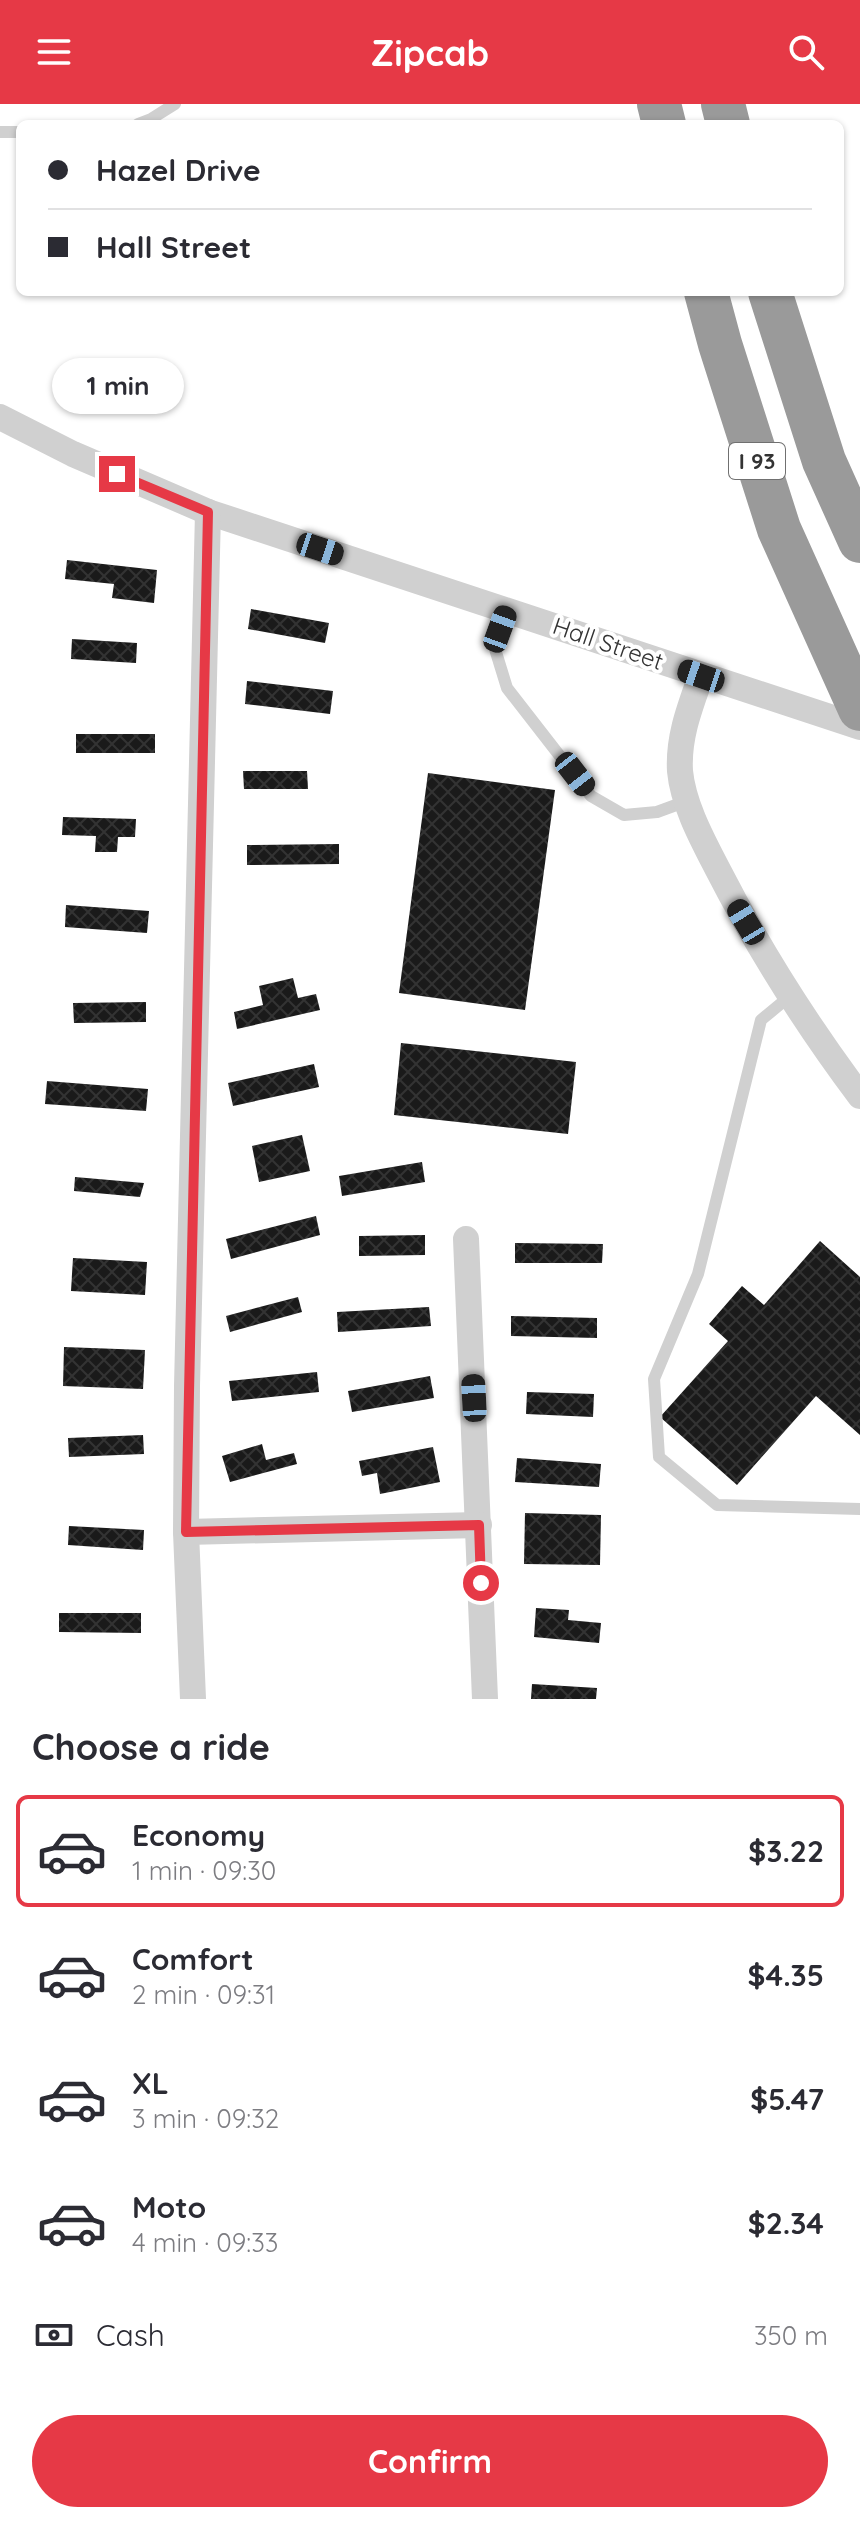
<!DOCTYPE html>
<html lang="en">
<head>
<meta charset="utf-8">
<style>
  :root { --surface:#fff; --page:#f2f2f3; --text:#2b2b33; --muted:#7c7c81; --line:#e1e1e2; --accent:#e63946 }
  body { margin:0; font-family:Quicksand,sans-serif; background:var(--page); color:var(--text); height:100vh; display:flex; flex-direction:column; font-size:30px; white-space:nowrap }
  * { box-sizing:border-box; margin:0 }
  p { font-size:26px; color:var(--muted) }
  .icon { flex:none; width:44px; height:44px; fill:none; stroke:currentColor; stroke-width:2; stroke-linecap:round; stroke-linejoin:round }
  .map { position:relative; height:1595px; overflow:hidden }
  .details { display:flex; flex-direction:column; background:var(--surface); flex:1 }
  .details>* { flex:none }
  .hud { position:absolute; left:16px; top:16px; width:828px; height:176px; border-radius:12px; box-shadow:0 2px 6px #0004; display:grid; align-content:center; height:176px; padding:0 32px; background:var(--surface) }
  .end { position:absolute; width:36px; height:36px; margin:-18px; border:10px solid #e63946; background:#fff; box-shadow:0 0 0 4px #fff }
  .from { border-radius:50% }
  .bubble { position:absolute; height:56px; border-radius:28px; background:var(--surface); box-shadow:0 2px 6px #0004; font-size:26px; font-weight:700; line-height:56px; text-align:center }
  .car { position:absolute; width:24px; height:48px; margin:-24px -12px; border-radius:10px; box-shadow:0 0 6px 2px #0007; background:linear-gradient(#222 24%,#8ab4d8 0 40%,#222 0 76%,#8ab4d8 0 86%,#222 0) }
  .hud b { display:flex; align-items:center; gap:28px; height:76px; font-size:30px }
  .hud b+b { border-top:2px solid var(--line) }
  .hud i { width:20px; height:20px; background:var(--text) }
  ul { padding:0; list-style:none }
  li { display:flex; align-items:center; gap:24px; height:112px; margin:0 16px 12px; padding:0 16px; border:4px solid transparent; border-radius:12px }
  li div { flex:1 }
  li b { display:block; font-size:30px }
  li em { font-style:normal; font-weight:700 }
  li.on { border-color:var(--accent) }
  li>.icon { width:72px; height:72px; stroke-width:1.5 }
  h2 { padding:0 32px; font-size:36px; line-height:96px }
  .pay { display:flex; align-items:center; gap:20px; height:88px; padding:0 32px; font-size:30px }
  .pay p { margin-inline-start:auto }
  .button { display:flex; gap:16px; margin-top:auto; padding:16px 32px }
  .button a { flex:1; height:92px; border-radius:48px; background:var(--accent); color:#fff; font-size:32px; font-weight:700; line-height:92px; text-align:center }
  header { display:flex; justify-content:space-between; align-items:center; height:104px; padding:0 32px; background:var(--accent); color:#fff; font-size:36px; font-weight:700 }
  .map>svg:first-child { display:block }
</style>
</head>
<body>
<header><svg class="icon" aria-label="menu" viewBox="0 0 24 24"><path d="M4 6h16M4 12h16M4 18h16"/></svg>Zipcab<svg class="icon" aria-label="search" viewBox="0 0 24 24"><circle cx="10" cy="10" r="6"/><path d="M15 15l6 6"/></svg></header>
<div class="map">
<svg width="860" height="1595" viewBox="0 0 860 1595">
  <defs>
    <pattern id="building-cross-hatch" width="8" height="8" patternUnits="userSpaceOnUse" patternTransform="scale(2)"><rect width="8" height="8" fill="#1a1a1a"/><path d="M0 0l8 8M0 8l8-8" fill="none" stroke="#333"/></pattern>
  </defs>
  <rect width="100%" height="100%" fill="#fff"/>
  <g fill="url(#building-cross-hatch)">
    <polygon points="67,456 157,466 154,499 112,494 114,480 65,475"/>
    <polygon points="251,505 329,519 325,539 248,525"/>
    <polygon points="72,535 137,539 136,559 71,555"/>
    <polygon points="247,577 333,587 330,610 245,600"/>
    <rect x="76" y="630" width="79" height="19"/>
    <polygon points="243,667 307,667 308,685 244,685"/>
    <polygon points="428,669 555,686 525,906 399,889"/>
    <polygon points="63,713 136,715 135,733 118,733 117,748 95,748 96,732 62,731"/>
    <polygon points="339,740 339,760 247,761 247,741"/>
    <polygon points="66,801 149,807 147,829 65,823"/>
    <polygon points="293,874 298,894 316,890 320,906 237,925 234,908 263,901 259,882"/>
    <polygon points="146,898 146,918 74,919 73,899"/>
    <polygon points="401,939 576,958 568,1030 394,1011"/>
    <polygon points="314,960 319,983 233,1002 228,979"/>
    <polygon points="47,977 148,985 146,1007 45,1000"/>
    <polygon points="302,1031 310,1067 259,1078 252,1042"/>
    <polygon points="422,1058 425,1078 342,1092 339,1072"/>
    <polygon points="75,1073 144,1079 140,1093 74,1087"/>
    <polygon points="316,1112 320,1131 231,1155 226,1135"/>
    <polygon points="425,1131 425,1151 359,1152 359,1132"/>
    <polygon points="820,1137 860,1173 860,1331 816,1292 737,1381 660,1313 728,1237 709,1220 742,1182 764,1201"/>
    <polygon points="515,1139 603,1140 602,1159 515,1159"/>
    <polygon points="73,1154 147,1158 145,1191 71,1187"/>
    <polygon points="298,1193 302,1208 230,1228 226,1212"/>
    <polygon points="429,1203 431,1222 338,1228 337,1208"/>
    <polygon points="511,1212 597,1214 597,1234 511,1232"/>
    <polygon points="64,1243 145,1246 143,1285 63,1282"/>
    <polygon points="317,1268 319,1288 232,1297 229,1277"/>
    <polygon points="430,1272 434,1294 352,1308 348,1287"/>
    <polygon points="527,1288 594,1290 593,1313 526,1310"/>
    <polygon points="143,1331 144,1350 69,1353 68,1334"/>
    <polygon points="262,1340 266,1356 294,1349 297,1360 230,1378 222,1352"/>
    <polygon points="433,1343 440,1378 380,1390 377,1369 362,1372 359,1357"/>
    <polygon points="517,1354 601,1360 599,1383 515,1378"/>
    <polygon points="525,1409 601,1411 600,1461 524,1460"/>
    <polygon points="69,1422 144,1426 143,1446 68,1441"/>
    <polygon points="536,1504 569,1506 568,1516 601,1519 599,1539 534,1533"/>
    <polygon points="59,1509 141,1509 141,1529 59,1528"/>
    <polygon points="532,1580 597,1584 596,1595 531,1595"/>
  </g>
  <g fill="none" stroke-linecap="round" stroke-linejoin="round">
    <g stroke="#d0d0d0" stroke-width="12">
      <polyline points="138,20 151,15 175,0"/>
      <polyline points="0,28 20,28"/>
      <polyline points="508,505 495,545 507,584 591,692 624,711 657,708 687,697"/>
      <polyline points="790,892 761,916 698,1170 654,1275 659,1353 717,1401 860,1405"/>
    </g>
    <g stroke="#d0d0d0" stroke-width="26">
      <polyline points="0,313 73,350 208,408 860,623"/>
      <path d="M701,572C690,603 678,633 680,667C683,700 702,735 717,764C758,844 806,920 860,992"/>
      <polyline points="466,1135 485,1595"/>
      <polyline points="186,1428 479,1421"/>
      <polyline points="193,1595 186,1428 187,1282 208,408"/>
    </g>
    <g stroke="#9a9a9a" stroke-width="44">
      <polyline points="659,0 664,20"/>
      <polyline points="723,0 728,20"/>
      <polyline points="706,188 720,240 779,425 860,605"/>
      <polyline points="770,188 824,357 860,437"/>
    </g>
  </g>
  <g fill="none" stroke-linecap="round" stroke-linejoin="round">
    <polyline stroke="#e63946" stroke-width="10" points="117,370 208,408 186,1428 479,1421 481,1479"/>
  </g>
  <g text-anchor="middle" stroke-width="8" stroke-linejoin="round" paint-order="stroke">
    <rect fill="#fff" stroke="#707070" stroke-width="2" x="729" y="339" width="56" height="36" rx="6"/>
    <g font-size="22" font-weight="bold" fill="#333">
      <text x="757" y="365">I 93</text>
    </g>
    <g font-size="24" fill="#333" stroke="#fff">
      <text transform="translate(608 540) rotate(19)" y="8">Hall Street</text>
    </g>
  </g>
</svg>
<i class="end from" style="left:481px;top:1479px"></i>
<i class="end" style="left:117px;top:370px"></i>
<div class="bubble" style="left:52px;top:254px;width:132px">1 min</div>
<i class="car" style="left:320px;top:445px;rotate:108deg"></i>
<i class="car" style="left:500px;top:525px;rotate:20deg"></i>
<i class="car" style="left:701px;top:572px;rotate:289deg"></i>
<i class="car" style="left:575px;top:670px;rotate:142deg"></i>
<i class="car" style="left:746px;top:818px;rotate:329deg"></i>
<i class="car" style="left:474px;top:1294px;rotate:357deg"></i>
<div class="hud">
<b><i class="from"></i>Hazel Drive</b>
<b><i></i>Hall Street</b>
</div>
</div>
<section class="details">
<h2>Choose a ride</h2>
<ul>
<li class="on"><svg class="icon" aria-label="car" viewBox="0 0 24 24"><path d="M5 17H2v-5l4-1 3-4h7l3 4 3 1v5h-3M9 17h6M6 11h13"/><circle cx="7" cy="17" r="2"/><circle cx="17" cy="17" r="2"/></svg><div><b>Economy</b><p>1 min · 09:30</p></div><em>$3.22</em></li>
<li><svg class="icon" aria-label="car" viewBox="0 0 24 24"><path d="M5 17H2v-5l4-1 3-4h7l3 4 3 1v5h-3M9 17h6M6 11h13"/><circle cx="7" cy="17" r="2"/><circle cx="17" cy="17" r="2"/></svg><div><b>Comfort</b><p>2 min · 09:31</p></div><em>$4.35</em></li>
<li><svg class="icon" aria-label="car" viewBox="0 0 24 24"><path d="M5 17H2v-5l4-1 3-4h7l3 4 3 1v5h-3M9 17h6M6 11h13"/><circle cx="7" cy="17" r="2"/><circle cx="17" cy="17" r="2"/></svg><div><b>XL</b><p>3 min · 09:32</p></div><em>$5.47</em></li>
<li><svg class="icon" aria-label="car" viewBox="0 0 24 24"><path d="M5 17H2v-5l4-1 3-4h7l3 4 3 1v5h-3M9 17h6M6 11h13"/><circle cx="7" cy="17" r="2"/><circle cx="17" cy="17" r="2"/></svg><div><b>Moto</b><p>4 min · 09:33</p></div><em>$2.34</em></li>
</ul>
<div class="pay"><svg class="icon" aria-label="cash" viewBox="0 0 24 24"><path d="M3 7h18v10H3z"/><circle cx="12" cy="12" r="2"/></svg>Cash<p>350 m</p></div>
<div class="button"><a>Confirm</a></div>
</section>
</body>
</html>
